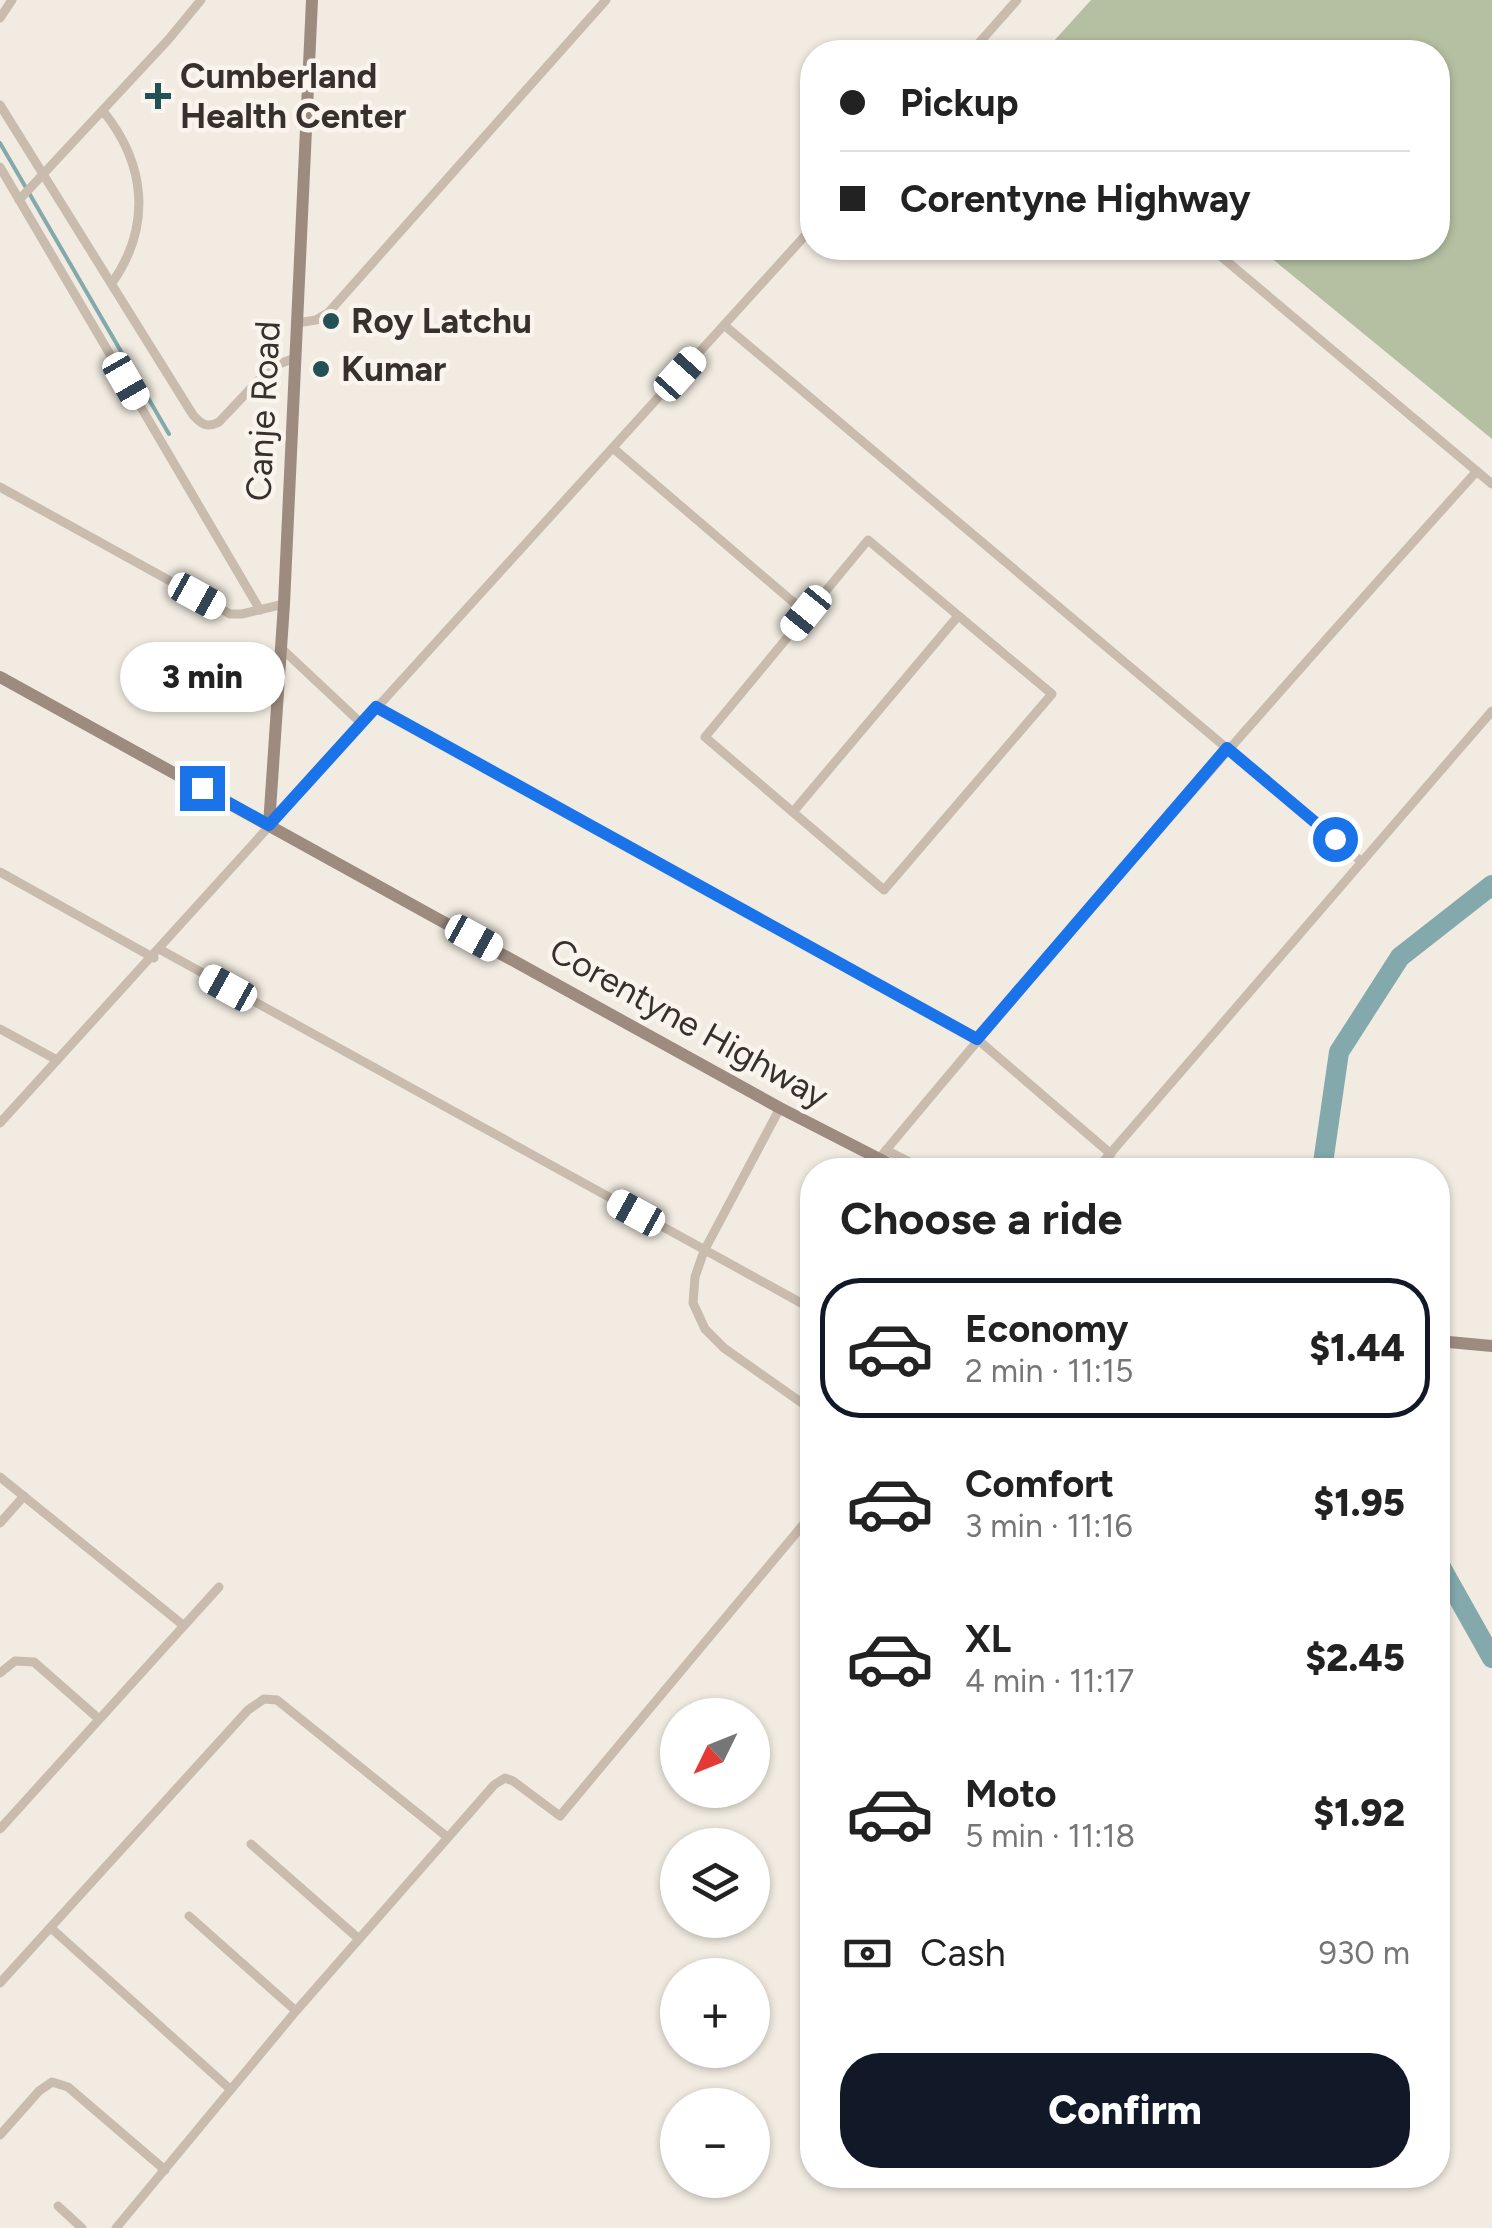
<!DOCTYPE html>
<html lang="en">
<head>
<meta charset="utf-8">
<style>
  :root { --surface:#fff; --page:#f2f2f2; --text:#222; --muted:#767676; --line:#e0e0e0; --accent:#111827 }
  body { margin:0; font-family:Figtree,sans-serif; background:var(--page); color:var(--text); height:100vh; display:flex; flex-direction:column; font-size:38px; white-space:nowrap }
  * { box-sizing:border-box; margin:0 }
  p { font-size:32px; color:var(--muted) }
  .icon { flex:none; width:55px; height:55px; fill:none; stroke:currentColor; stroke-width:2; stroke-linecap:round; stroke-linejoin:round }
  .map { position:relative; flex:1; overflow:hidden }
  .drawer { position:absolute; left:800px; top:1158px; width:650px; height:1030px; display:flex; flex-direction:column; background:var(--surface); border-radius:40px; box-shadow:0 2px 8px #0004 }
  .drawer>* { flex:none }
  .top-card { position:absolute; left:800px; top:40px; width:650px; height:220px; border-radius:40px; box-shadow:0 2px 8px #0004; display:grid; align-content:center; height:220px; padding:0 40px; background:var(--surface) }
  .needle { width:65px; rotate:227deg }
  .tools { position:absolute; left:660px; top:1698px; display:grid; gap:20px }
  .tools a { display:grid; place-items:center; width:110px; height:110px; border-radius:50%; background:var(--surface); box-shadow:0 2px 8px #0004; font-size:50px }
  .end { position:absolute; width:45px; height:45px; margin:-22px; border:12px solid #1a73e8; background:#fff; box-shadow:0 0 0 5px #fff }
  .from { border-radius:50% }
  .bubble { position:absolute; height:70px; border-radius:35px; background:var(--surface); box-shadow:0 2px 8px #0004; font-size:32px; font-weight:800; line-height:70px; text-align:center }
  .car { position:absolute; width:30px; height:60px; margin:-30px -15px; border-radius:12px; box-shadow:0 0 8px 2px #0007; background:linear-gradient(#fff 24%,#345 0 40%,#fff 0 76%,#345 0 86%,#fff 0) }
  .top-card b { display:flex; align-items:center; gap:35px; height:95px; font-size:38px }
  .top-card b+b { border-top:2px solid var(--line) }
  .top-card i { width:25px; height:25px; background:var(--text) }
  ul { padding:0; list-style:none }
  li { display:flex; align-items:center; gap:30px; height:140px; margin:0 20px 15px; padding:0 20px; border:5px solid transparent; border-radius:40px }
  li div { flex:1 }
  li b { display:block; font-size:38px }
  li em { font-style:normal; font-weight:800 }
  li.selected { border-color:var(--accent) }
  li>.icon { width:90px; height:90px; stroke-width:1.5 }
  h2 { padding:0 40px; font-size:45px; line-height:120px }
  .pay { display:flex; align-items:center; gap:25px; height:110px; padding:0 40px; font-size:38px }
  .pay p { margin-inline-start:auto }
  .action { display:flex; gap:20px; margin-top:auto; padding:20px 40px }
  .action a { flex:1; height:115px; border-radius:40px; background:var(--accent); color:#fff; font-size:40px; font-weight:800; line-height:115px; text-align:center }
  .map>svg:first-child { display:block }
</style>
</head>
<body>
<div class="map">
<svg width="1492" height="2228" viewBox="0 0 1492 2228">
  <rect width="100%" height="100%" fill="#f1ebe1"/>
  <polygon fill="#b5c0a2" points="1091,0 1492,0 1492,439 1259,248 1438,248 1438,52 1044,52"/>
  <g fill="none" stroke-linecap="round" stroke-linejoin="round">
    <polyline stroke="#83a9ac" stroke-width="4" points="0,143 169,434"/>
    <g stroke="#83a9ac" stroke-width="20">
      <polyline points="1322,1170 1339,1052 1400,957 1492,885"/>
      <polyline points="1438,1562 1492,1658"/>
    </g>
    <g stroke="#c9bbae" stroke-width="9">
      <polyline points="0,18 12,0"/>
      <polyline points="971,52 1017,0"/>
      <path d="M0,105L193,415C202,425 207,428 219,422L271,367L295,358"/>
      <path d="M103,111C146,164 152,226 112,283"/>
      <polyline points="0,167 260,610"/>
      <polyline points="19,200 168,40 201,0"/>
      <polyline points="1211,248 1492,484"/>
      <polyline points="297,323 316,320 328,313 606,0"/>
      <polyline points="724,325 1362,862"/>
      <polyline points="613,448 806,613"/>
      <polyline points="0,487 230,614 242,614 284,604"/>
      <polygon points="868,540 1052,694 884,890 705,737"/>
      <polyline points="281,648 361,723"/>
      <polyline points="376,707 977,1039 1111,1154"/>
      <polyline points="793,812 958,616"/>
      <polyline points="0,872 154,958"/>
      <polyline points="161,950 812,1309"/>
      <polyline points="0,1029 57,1060"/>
      <polyline points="780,1108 704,1251 695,1277 693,1303 705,1329 724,1348 812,1410"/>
      <polyline points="0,1123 812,228"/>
      <polyline points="886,1150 925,1170"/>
      <path d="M877,1161C1072,926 1273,697 1477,471"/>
      <polyline points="1096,1170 1492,711"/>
      <polyline points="0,1477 183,1625"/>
      <polyline points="0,1523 24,1496"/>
      <polyline points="0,1673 15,1661 34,1662 99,1719"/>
      <polyline points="0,1829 219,1587"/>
      <polyline points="251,1844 359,1939"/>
      <polyline points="189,1916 296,2011"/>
      <polyline points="51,1928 230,2089"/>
      <polyline points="0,1983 248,1710 264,1699 277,1700 446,1836"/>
      <polyline points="0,2135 39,2091 52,2082 68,2087 165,2170"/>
      <polyline points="58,2206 82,2228"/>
      <polyline points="116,2228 296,2011 494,1785 505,1778 513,1781 560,1816 812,1514"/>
    </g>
    <g stroke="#9d8b7f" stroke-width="12">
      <polyline points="0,677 780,1108 901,1170"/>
      <polyline points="269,825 284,604 312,0"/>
      <polyline points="1438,1341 1492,1346"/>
    </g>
  </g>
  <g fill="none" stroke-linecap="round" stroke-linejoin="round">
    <polyline stroke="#1a73e8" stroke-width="12" points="202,788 269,825 376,707 977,1039 1227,748 1335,839"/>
  </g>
  <g fill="#245156" stroke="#f9f4ee" stroke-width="4">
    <path d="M153 81h10v10h10v10h-10v10h-10v-10h-10v-10h10z"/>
    <circle cx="331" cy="321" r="10"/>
    <circle cx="321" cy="369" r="10"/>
  </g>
  <g text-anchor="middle" stroke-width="9" stroke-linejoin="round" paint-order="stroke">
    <g font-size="35" font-weight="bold" fill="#38302c" stroke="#f9f4ee" text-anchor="start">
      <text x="180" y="88">Cumberland<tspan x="180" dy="40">Health Center</tspan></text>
      <text x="351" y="333">Roy Latchu</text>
      <text x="341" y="381">Kumar</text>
    </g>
    <g font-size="35" fill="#38302c" stroke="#f9f4ee">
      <text transform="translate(263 411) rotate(-87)" y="12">Canje Road</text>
      <text transform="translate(689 1023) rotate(29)" y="12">Corentyne Highway</text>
    </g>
  </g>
</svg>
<div class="tools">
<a><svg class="needle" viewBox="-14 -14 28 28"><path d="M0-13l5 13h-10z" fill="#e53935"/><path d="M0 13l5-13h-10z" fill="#767676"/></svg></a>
<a><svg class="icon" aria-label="layers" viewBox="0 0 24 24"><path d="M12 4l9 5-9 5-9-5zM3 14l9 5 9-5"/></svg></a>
<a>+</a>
<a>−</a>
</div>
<i class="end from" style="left:1335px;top:839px"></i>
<i class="end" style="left:202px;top:788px"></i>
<div class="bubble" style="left:120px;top:642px;width:165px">3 min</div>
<i class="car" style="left:680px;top:374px;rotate:42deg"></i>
<i class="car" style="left:126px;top:381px;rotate:150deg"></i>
<i class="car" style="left:197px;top:596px;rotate:119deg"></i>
<i class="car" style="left:806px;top:613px;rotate:219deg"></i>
<i class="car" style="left:474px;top:938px;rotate:119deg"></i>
<i class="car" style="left:228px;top:988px;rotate:299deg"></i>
<i class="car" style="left:636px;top:1213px;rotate:299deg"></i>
<div class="top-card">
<b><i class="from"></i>Pickup</b>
<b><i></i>Corentyne Highway</b>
</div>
<section class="drawer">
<h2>Choose a ride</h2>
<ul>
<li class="selected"><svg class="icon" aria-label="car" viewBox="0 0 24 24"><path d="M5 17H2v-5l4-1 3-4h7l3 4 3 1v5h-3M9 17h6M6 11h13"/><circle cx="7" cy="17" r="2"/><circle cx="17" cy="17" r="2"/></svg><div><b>Economy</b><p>2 min · 11:15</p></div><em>$1.44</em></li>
<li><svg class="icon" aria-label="car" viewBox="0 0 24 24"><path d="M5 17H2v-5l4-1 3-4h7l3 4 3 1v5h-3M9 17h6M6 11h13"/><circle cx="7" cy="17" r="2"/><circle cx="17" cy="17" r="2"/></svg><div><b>Comfort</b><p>3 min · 11:16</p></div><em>$1.95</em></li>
<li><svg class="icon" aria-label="car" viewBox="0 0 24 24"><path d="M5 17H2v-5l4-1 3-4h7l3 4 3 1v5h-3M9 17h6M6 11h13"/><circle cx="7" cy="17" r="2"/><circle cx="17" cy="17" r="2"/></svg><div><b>XL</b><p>4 min · 11:17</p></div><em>$2.45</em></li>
<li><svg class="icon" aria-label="car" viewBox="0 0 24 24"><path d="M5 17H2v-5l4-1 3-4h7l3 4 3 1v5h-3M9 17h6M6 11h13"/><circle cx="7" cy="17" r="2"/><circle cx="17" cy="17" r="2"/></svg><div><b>Moto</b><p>5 min · 11:18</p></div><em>$1.92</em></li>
</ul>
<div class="pay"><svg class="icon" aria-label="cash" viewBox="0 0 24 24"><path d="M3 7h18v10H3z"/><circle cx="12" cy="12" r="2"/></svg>Cash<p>930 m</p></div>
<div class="action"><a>Confirm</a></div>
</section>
</div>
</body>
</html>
